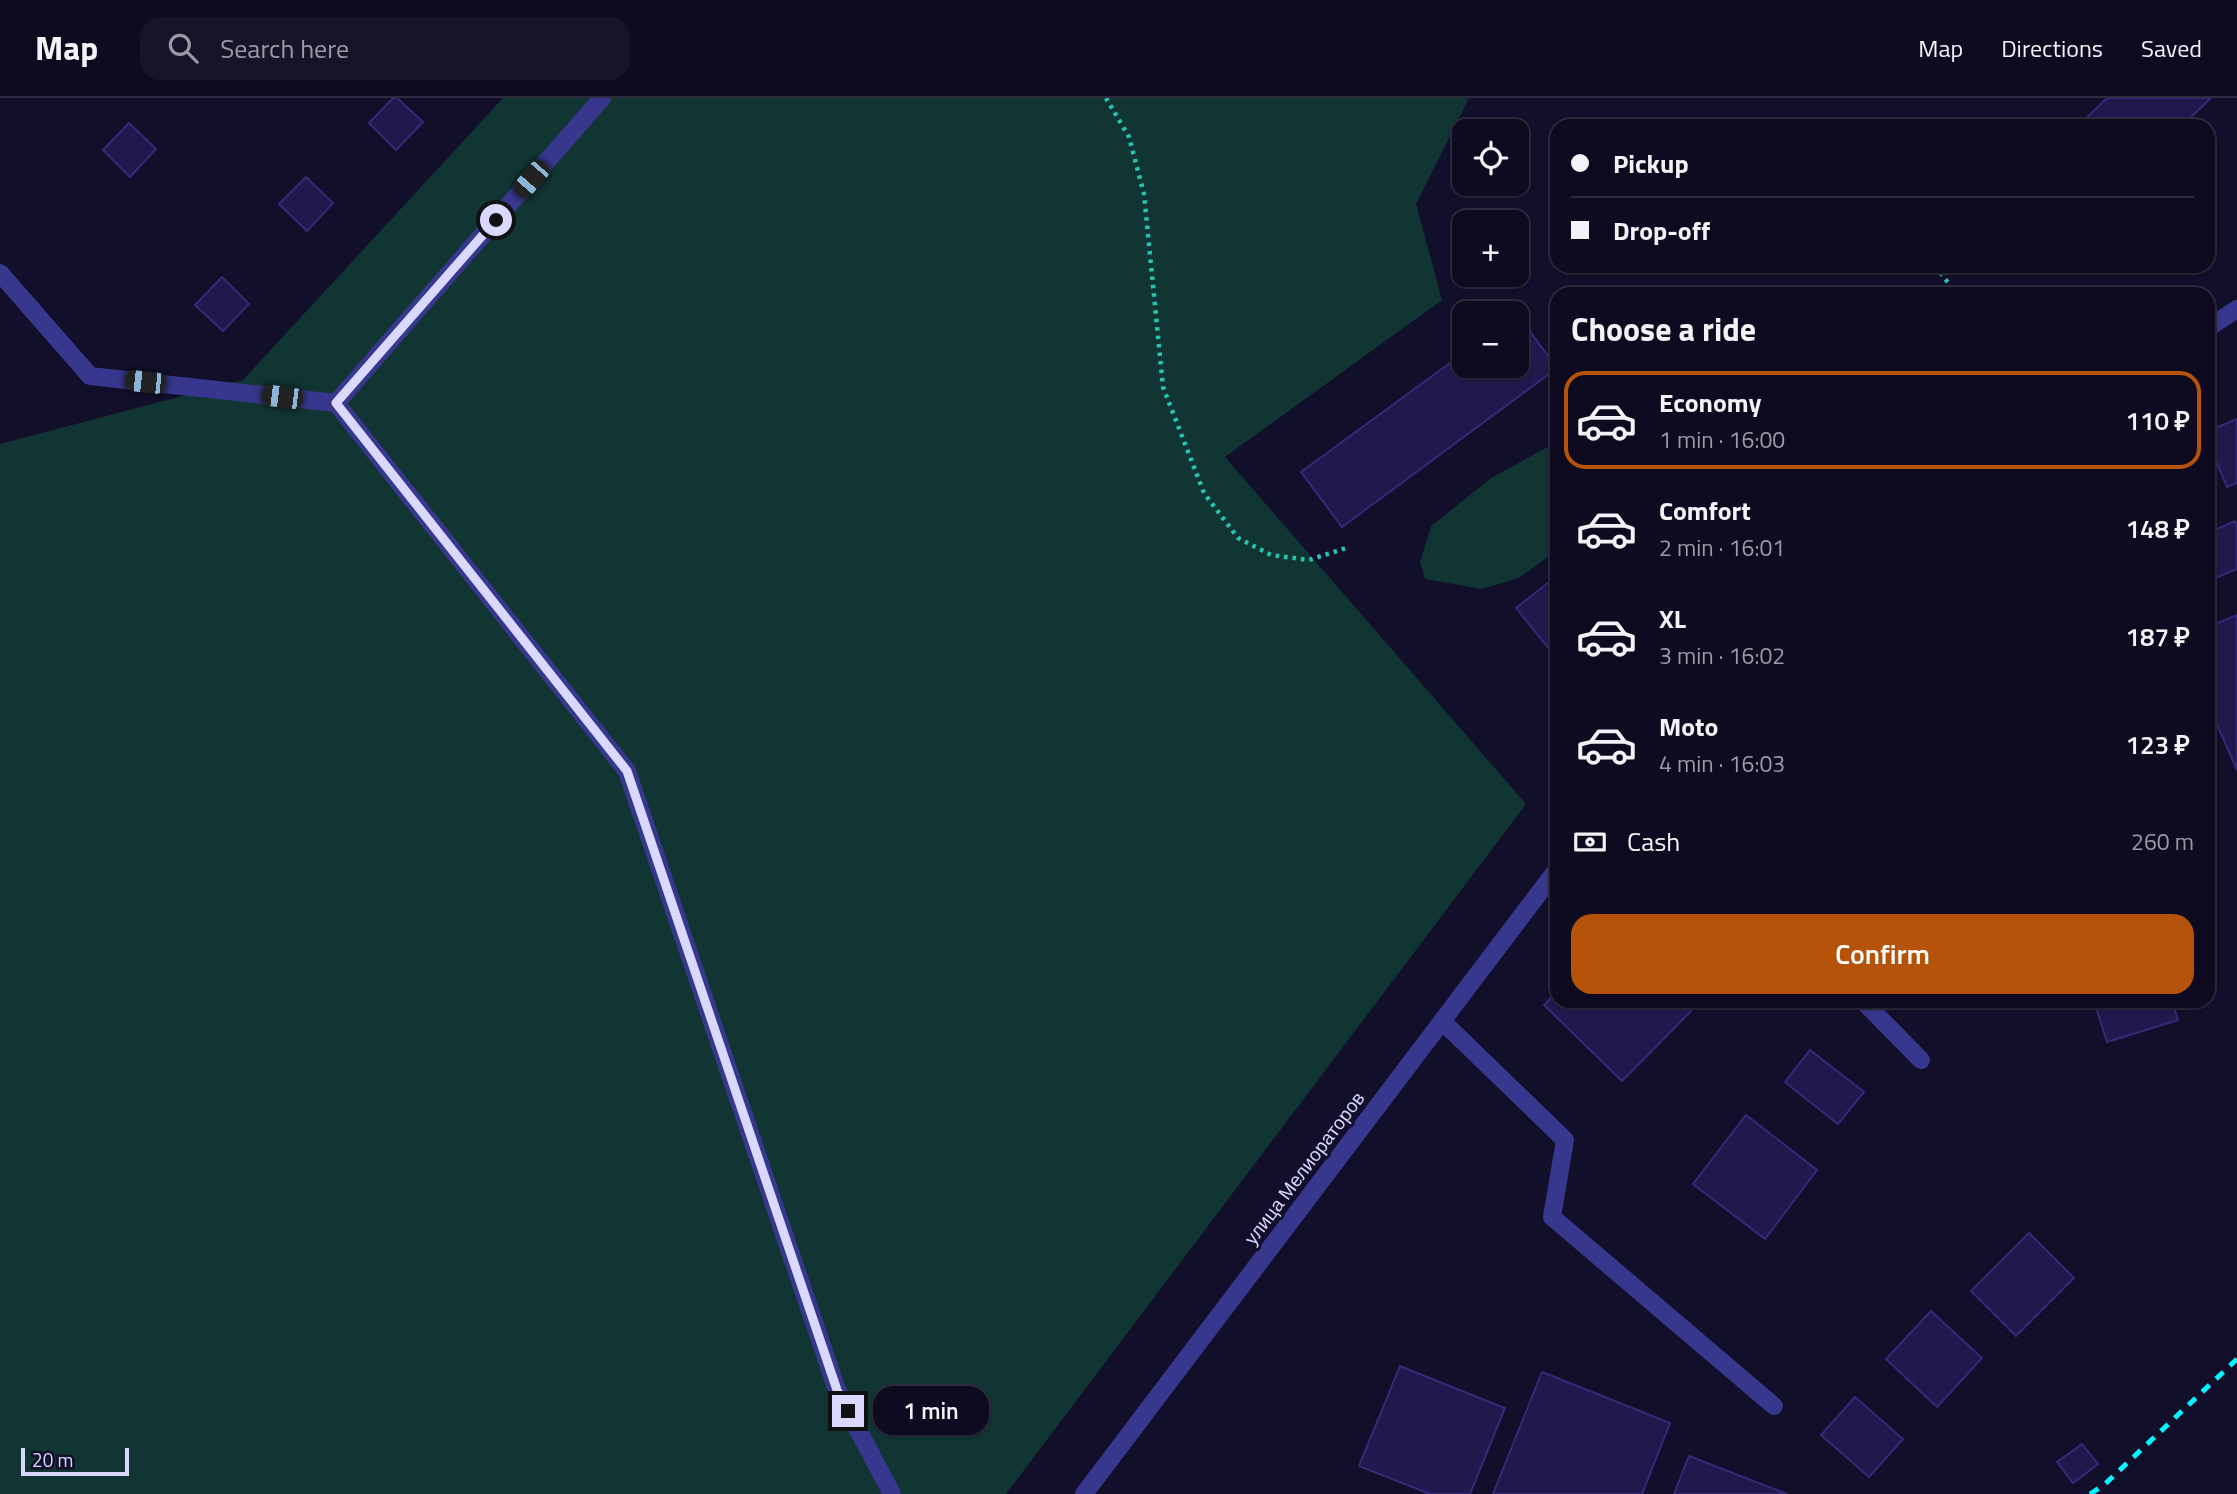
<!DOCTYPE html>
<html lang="en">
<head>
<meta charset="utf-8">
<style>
  :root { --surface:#0e0b20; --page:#171429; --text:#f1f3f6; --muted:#9b9ba5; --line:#2e2b3e; --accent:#b45309 }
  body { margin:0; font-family:"Titillium Web",sans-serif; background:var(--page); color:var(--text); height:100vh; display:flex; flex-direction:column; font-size:26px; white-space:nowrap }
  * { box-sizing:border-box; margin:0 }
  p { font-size:23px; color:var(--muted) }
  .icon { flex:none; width:38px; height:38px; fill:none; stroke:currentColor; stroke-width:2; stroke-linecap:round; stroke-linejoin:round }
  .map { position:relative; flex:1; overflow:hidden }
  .sheet { position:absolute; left:1550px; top:189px; width:665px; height:721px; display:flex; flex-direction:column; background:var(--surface); border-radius:21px; box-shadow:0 2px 5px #0004,0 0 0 2px var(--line) }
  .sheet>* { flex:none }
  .hud { position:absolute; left:1550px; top:21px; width:665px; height:154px; border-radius:21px; box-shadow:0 2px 5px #0004,0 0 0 2px var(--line); display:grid; align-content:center; height:154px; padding:0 21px; background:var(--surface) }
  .controls { position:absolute; left:1452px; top:21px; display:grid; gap:14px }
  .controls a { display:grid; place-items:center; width:77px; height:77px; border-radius:14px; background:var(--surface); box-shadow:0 2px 5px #0004,0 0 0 2px var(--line); font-size:35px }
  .scale { position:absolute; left:21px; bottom:18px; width:108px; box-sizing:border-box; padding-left:7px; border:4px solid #dad8ff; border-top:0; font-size:19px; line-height:24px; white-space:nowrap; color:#dad8ff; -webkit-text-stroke:5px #120f2b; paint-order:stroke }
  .end { position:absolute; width:32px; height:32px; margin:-16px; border:9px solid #dad8ff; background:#111; box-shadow:0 0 0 4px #111 }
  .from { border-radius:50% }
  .bubble { position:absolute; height:49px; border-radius:21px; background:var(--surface); box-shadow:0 2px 5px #0004,0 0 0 2px var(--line); font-size:23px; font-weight:600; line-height:49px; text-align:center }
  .car { position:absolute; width:21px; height:42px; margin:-21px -10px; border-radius:9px; box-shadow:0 0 5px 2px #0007; background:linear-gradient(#222 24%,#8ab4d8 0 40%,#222 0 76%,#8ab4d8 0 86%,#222 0) }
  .hud b { display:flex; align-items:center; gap:24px; height:66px; font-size:26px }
  .hud b+b { border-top:2px solid var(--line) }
  .hud i { width:18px; height:18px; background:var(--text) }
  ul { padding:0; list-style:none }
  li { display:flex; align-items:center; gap:21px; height:98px; margin:0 14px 10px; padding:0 7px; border:4px solid transparent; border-radius:21px }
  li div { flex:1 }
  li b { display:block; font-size:26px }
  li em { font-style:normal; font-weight:600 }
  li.selected { border-color:var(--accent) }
  li>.icon { width:63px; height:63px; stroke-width:1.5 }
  h2 { padding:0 21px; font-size:32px; line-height:84px }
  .pay { display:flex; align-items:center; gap:18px; height:77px; padding:0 21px; font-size:26px }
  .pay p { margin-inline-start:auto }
  .button { display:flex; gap:14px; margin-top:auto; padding:14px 21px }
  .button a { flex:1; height:80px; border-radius:21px; background:var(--accent); color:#fff; font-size:28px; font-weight:600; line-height:80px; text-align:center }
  header { display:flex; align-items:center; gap:42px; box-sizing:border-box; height:98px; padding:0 35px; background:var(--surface); border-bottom:2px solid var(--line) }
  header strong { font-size:33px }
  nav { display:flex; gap:38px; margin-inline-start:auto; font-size:24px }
  .search { width:490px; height:63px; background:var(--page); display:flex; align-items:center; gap:18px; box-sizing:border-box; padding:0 24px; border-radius:21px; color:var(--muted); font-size:26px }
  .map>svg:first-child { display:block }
</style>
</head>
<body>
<header>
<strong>Map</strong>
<div class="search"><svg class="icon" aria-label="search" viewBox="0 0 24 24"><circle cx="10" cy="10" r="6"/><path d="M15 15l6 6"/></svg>Search here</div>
<nav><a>Map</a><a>Directions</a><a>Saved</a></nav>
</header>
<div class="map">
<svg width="2237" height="1396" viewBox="0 0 2237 1396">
  <rect width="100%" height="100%" fill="#120f2b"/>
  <g fill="#113532">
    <polygon points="503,0 1469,0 1416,106 1442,202 1225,359 1526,706 1006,1396 0,1396 0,346 243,282"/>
    <polygon points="1557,344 1557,452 1519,480 1482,491 1425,481 1420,464 1431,428 1491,380"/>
  </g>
  <g fill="#21194d" stroke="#352a7a" stroke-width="2">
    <polygon points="393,0 397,0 423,24 396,52 369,25"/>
    <polygon points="2107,0 2211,0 2182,28 2078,28"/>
    <polygon points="129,25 156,51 130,79 103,52"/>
    <polygon points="306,79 333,105 307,133 279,106"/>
    <polygon points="222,179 249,206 223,233 195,207"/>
    <polygon points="1517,216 1557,270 1342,429 1301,374 1465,254 1465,268 1517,268"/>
    <polygon points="2237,321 2237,385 2227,389 2208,344 2208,333"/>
    <polygon points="2235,423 2237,429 2237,471 2208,483 2208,435"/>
    <polygon points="1558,477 1558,562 1516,510"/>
    <polygon points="2237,517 2237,672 2208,606 2208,529"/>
    <polygon points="1558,893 1558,903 1701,903 1622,983 1544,907"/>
    <polygon points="2094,903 2172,903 2178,922 2107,944"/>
    <polygon points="1810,952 1864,994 1838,1026 1785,984"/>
    <polygon points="1746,1017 1817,1072 1765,1141 1693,1086"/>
    <polygon points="2029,1135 2074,1180 2016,1238 1971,1193"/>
    <polygon points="1931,1213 1982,1260 1937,1309 1886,1261"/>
    <polygon points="1400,1268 1505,1310 1470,1396 1430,1396 1359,1368"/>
    <polygon points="1542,1274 1670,1325 1642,1396 1493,1396"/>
    <polygon points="1855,1299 1903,1341 1869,1379 1821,1337"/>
    <polygon points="2082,1346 2098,1366 2073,1385 2057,1364"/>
    <polygon points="1689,1358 1787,1396 1674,1396"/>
  </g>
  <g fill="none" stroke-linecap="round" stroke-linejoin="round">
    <g stroke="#27c4b1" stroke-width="4.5" stroke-dasharray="3.5 5" stroke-linecap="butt">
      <polyline points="1106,0 1129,39 1144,96 1163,289 1204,395 1238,440 1271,457 1309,462 1346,450"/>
      <polyline points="1935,168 1957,196"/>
    </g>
    <g stroke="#37388d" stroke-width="18">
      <polyline points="1863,903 1921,962"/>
      <polyline points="1442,923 1565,1042 1552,1119 1774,1308"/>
    </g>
    <g stroke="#37388d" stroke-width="18">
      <polyline points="0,175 90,278 336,305 627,673 837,1292 892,1396"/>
      <polyline points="2208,230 2237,211"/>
      <polyline points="336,305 602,0"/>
      <polyline points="1084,1396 1558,770"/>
    </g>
    <polyline stroke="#04f5ff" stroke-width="5" stroke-dasharray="10 9" stroke-linecap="butt" points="2090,1396 2104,1387 2237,1261"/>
  </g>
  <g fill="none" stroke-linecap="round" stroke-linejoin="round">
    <polyline stroke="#dad8ff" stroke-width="9" points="496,122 336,305 627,673 837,1292 848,1313"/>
  </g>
  <g text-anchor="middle" stroke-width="6" stroke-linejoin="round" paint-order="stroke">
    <g font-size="19" fill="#dad8ff" stroke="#120f2b">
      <text transform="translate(1304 1070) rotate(-53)" y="7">улица Мелиораторов</text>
    </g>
  </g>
</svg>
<div class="controls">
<a><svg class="icon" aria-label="locate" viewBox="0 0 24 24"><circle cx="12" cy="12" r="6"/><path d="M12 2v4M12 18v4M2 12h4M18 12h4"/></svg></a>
<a>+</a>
<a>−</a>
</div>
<div class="scale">20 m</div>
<i class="end from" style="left:496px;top:122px"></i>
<i class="end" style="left:848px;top:1313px"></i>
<div class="bubble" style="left:873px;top:1288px;width:116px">1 min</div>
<i class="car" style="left:531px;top:81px;rotate:221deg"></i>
<i class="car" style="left:145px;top:284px;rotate:276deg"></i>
<i class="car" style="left:282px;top:299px;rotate:277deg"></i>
<div class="hud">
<b><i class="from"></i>Pickup</b>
<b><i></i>Drop-off</b>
</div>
<section class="sheet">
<h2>Choose a ride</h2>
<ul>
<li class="selected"><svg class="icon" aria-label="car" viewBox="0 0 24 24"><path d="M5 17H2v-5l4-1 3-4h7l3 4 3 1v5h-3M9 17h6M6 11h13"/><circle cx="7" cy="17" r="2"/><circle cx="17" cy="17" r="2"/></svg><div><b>Economy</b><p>1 min · 16:00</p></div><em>110 ₽</em></li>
<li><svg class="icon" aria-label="car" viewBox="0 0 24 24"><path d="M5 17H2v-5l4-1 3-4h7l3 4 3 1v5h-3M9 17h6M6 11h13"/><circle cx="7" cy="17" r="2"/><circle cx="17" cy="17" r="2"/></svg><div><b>Comfort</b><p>2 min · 16:01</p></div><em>148 ₽</em></li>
<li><svg class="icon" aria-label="car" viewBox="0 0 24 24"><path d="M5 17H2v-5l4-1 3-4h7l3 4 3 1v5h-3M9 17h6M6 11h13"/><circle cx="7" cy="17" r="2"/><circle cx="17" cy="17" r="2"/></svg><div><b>XL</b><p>3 min · 16:02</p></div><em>187 ₽</em></li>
<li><svg class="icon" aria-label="car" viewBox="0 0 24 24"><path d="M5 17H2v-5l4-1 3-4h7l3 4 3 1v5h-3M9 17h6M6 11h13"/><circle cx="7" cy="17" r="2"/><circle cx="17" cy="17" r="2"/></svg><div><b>Moto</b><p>4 min · 16:03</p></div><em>123 ₽</em></li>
</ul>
<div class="pay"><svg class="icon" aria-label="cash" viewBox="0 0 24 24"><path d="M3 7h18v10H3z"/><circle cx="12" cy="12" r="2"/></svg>Cash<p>260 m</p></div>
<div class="button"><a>Confirm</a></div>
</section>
</div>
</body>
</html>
